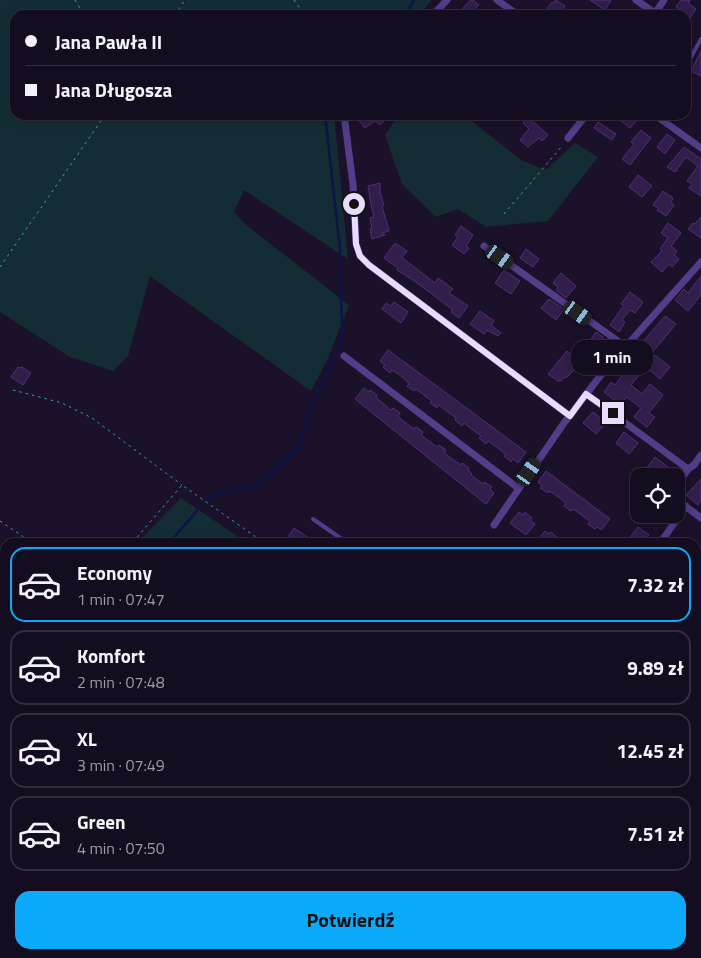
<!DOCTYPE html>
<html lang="pl">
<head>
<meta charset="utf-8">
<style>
  :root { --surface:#140d20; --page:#1d1629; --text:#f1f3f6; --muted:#9d9ca5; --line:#332d3e; --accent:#0baafa }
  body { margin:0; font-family:"Titillium Web",sans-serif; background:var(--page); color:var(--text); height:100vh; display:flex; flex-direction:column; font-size:19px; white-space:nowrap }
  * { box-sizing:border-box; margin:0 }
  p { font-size:16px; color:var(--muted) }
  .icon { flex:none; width:28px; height:28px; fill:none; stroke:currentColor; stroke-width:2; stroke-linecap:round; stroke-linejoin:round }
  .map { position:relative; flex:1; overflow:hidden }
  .details { position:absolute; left:0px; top:538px; width:701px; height:421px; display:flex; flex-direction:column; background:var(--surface); border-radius:15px 15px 0 0; box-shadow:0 2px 12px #0003,0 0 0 1px var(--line) }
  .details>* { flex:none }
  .hud { position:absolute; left:10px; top:10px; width:681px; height:110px; border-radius:15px; box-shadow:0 2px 12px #0003,0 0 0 1px var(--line); display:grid; align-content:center; height:110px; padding:0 15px; background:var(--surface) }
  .controls { position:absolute; left:630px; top:468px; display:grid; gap:10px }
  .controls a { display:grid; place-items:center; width:55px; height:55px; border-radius:10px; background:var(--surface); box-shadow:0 2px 12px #0003,0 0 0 1px var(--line); font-size:25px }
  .end { position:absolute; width:22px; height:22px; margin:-11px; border:6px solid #e7dbfe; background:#111; box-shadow:0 0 0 2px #111 }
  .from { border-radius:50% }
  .bubble { position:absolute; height:35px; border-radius:15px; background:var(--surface); box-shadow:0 2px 12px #0003,0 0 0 1px var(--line); font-size:16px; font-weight:700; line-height:35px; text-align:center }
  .car { position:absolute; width:15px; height:30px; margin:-15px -8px; border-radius:6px; box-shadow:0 0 4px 1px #0007; background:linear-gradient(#222 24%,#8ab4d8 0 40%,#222 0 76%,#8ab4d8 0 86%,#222 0) }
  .hud b { display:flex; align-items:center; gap:18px; height:48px; font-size:19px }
  .hud b+b { border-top:1px solid var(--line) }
  .hud i { width:12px; height:12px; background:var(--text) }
  ul { padding:9px 0 0; list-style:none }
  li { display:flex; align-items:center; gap:15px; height:75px; margin:0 10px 8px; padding:0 5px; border:2px solid var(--line); border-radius:15px }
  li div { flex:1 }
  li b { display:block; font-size:19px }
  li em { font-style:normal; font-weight:700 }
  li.on { border-color:var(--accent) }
  li>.icon { width:45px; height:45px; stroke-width:1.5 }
  .action { display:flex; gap:10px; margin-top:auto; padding:10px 15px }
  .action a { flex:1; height:58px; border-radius:15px; background:var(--accent); color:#111; font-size:20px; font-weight:700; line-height:58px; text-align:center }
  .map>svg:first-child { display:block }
</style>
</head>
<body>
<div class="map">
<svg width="701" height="958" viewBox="0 0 701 958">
  <rect width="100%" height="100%" fill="#1b112a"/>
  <g fill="#142d34">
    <polygon points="0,0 185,0 174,15 15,15 15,115 334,115 348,259 244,190 234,212 245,224 349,305 327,360 311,391 150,276 128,356 113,371 70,357 0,312"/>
    <polygon points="186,0 432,0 419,15 175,15"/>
    <polygon points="399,115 464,115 521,160 546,170 575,143 598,157 548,221 486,227 458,209 436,217 402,184 385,135"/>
    <polygon points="181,498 246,542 138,542"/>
    <polygon points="0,697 5,700 5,954 111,954 106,958 0,958"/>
  </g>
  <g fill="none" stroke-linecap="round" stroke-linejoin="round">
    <g stroke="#0c1448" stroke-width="2.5">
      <polyline points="405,15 414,0"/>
      <polyline points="207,498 262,482 298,448 311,407 340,346 342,334 340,249 325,115"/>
      <polyline points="170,542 201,506"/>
      <polyline points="0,658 5,662"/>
      <polyline points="296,954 297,958"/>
    </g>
  </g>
  <g fill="#311e4a" stroke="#4e3076">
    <polygon points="471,0 473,0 479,5 473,11 478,15 463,15 466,12 463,8"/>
    <polygon points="556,0 565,6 559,15 551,14 547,9 552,2 554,3"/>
    <polygon points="590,0 611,0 605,10"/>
    <polygon points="681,0 690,0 688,3 696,9 690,18 676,7"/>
    <polygon points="701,51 701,76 691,71"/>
    <polygon points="354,115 381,115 386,119 380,125 375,121 365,128"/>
    <polygon points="613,115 641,115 630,128"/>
    <polygon points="528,117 548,135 542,141 539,138 528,147 520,140 529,129 523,123"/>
    <polygon points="598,122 616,134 612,140 594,128"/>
    <polygon points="641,130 651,138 630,165 622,159 634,144 631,142"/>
    <polygon points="667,134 675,140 665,154 657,147"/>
    <polygon points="684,147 701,159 701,196 689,188 692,184 687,181 698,166 686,157 675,172 667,167"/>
    <polygon points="638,175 652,186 642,197 629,187"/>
    <polygon points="380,183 380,192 384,205 382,206 389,231 382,233 385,235 372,239 370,229 372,229 370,218 374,217 371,205 368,186"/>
    <polygon points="663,191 673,198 671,202 674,205 666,216 657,210 659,209 653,205"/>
    <polygon points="701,217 701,238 688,229 693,223 695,224"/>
    <polygon points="668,223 681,233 671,246 677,251 674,255 679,259 672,267 669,264 662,272 651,262 662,251 660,249 668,238 661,233"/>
    <polygon points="461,226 473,235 466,246 469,248 464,254 452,245 458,237 455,235"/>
    <polygon points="395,243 407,251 402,257 405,260 435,283 438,278 453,289 449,293 468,306 459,318 451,312 453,310 413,280 397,270 398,268 384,258"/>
    <polygon points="526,249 539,259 533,267 520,258"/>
    <polygon points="504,270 520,281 511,294 495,283"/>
    <polygon points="561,273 576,286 566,298 556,290 558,287 553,283"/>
    <polygon points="701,276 701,295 688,311 675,300 684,289 688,293"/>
    <polygon points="630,292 643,302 635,313 630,310 622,320 625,322 619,332 610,325 624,305 621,304"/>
    <polygon points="549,299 564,309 556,320 541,308"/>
    <polygon points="394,302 408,312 401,323 382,309 386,303 391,306"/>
    <polygon points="480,311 494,321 491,325 501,333 498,336 487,330 484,334 470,324"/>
    <polygon points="665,316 676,324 651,354 640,345"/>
    <polygon points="596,332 604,338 601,342 604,345 597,354 586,346"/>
    <polygon points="388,350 526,452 518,463 513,459 511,462 504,456 506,454 488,441 486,444 479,438 481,436 464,423 462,426 455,420 456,418 444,409 439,405 437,408 430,403 432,401 416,389 414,391 407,386 409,384 405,379 392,370 390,373 383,367 385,365 380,361"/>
    <polygon points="567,351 573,356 576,352 583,358 578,365 576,363 573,371 566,378 564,377 561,381 558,381 548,374"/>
    <polygon points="628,353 646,367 631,385 642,394 650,384 663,395 649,413 655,417 647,427 634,417 641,408 627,397 620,405 604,392 611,382 615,385 625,372 618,366"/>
    <polygon points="655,355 670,367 660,379 646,367"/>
    <polygon points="18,367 21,368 22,367 31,373 23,385 11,377"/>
    <polygon points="364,388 369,392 370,390 377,395 376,397 380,401 391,410 393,408 400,413 398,416 402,420 414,429 416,427 423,432 421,435 437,447 439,445 446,450 444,453 461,465 462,463 469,468 468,470 472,474 471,475 483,484 484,482 492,487 490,489 494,493 486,504 355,399"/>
    <polygon points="593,412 606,422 596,434 583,423"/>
    <polygon points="624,432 638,443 629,454 616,443"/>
    <polygon points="655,457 672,470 667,476 653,476 645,470"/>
    <polygon points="546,471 610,519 601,530 597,527 595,529 588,524 590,521 573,509 571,511 564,506 566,503 554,494 549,491 548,493 540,488 542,485 538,482"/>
    <polygon points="701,479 701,501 698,505 686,495"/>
    <polygon points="519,512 523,515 525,512 532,518 530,520 535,524 526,535 510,523"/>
    <polygon points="638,527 649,535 643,542 626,542"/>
    <polygon points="294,528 303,534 314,542 290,542 286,540"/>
    <polygon points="545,531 549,534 551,532 558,538 554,542 536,542"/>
  </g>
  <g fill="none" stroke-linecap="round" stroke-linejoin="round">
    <g stroke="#33a2ba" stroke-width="1" stroke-dasharray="2.5 4" stroke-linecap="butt">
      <polyline points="75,0 84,15"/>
      <polyline points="294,0 305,15"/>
      <polyline points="175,15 185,0"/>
      <polyline points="504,214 563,145"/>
      <polyline points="0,267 105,115"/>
      <polyline points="13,390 62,403 92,418 182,485"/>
      <polyline points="0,521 31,542"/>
      <polyline points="133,542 182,485 263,542"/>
    </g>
    <g stroke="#523d88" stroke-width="4">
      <polyline points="686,66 701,39"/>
      <polyline points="313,519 346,542"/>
      <polyline points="696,609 701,604"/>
      <polyline points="696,922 701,925"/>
      <polyline points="391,954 397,958"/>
      <polyline points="665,958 668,954"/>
    </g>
    <g stroke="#523d88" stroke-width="7">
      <polyline points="497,0 518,15"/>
      <polyline points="636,0 655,13"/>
      <polyline points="433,15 447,0"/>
      <polyline points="654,15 664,0"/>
      <polyline points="345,115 345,122 353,185 356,244 360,256 369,265 570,416"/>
      <polyline points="655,115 701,148"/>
      <polyline points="568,138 586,115"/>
      <polyline points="484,246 625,346"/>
      <polyline points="344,356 518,488"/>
      <polyline points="586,394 688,469"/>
      <polyline points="676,487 688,469 694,465 701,455"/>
      <polyline points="676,499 701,518"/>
      <polyline points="494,525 564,423 604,371 701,262"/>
      <polyline points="661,542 686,506"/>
      <polyline points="696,773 701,766"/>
      <polyline points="117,958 121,954"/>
      <polyline points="567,958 570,954"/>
    </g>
    <g stroke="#9774fc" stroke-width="10">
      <polyline points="497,954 503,958"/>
      <polyline points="444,958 447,954"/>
    </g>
  </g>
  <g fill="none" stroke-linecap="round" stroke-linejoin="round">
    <polyline stroke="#e7dbfe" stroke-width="6" points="354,204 356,244 360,256 369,265 570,416 586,394 613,413"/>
  </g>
</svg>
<div class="controls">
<a><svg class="icon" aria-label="locate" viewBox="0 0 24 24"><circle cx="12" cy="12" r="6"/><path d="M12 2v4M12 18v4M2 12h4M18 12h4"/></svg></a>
</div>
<i class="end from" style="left:354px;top:204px"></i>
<i class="end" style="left:613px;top:413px"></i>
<div class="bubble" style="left:571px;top:340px;width:82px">1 min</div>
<i class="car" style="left:500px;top:257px;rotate:125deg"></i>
<i class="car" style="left:578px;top:313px;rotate:125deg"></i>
<i class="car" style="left:529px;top:472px;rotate:35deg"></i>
<div class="hud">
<b><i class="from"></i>Jana Pawła II</b>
<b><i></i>Jana Długosza</b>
</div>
<section class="details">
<ul>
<li class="on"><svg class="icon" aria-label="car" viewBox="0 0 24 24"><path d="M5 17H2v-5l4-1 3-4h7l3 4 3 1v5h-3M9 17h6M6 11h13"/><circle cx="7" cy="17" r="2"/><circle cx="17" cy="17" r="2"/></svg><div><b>Economy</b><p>1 min · 07:47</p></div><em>7.32 zł</em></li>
<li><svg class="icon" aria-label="car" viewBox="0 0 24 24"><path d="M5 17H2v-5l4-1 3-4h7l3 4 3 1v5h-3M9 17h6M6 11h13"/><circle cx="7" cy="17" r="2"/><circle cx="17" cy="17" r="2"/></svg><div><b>Komfort</b><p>2 min · 07:48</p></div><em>9.89 zł</em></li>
<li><svg class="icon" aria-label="car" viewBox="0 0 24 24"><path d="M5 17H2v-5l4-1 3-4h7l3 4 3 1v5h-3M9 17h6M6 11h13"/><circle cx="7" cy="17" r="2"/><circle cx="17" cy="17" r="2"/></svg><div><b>XL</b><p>3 min · 07:49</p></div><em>12.45 zł</em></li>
<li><svg class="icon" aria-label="car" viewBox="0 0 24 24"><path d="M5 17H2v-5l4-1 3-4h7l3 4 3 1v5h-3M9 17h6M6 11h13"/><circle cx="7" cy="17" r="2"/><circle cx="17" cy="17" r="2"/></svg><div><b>Green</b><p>4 min · 07:50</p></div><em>7.51 zł</em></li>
</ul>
<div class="action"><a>Potwierdź</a></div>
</section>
</div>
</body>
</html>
